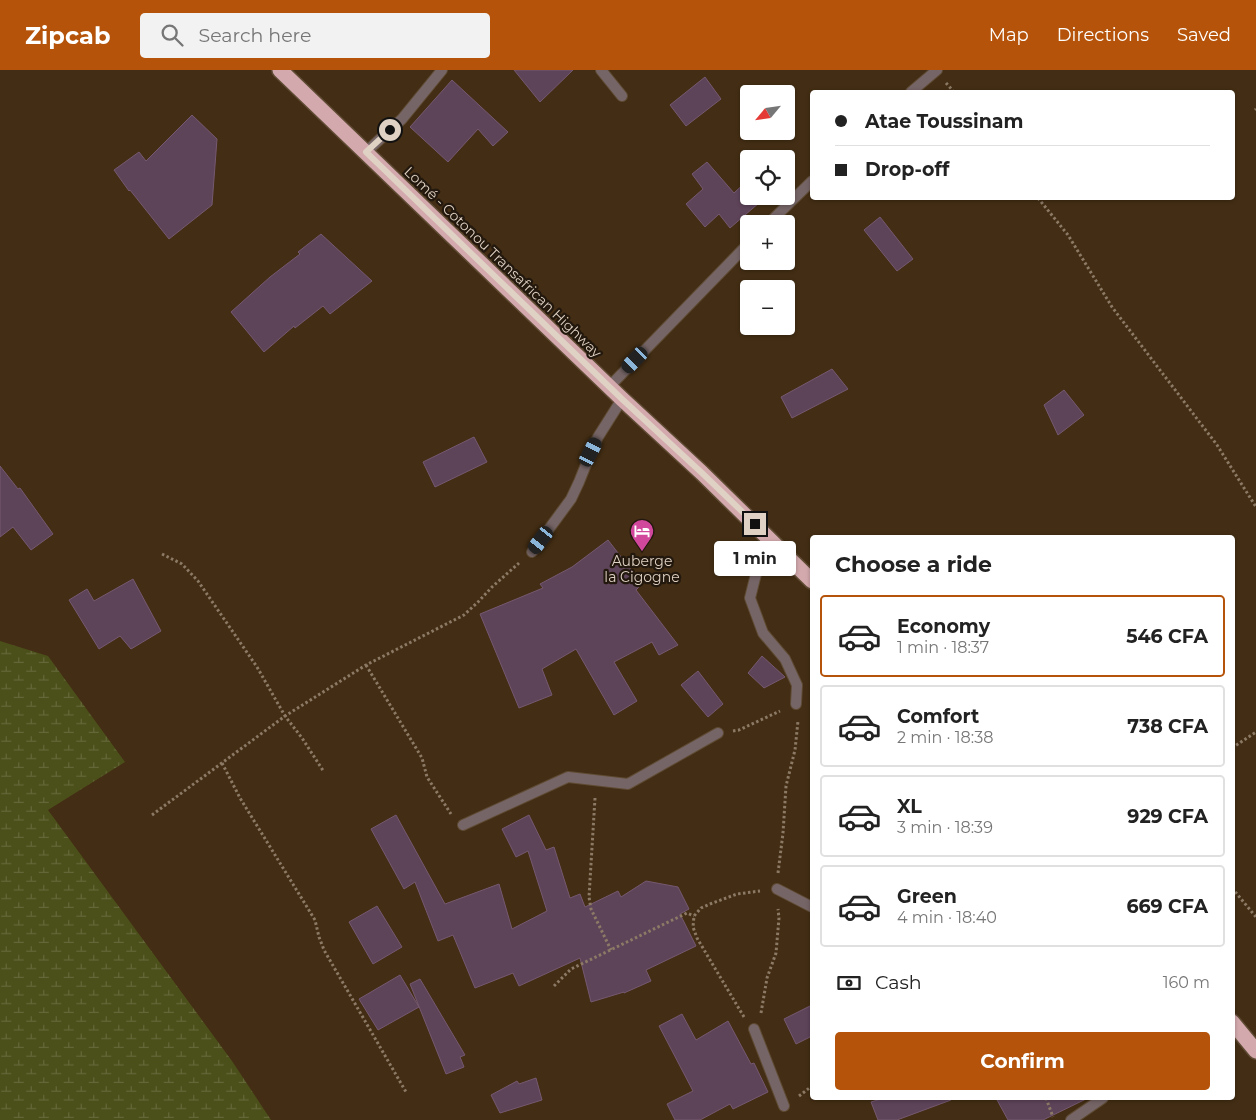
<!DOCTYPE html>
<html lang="en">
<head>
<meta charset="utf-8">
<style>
  :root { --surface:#fff; --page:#f2f2f2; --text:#222; --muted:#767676; --line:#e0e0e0; --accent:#b45309 }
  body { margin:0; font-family:Montserrat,sans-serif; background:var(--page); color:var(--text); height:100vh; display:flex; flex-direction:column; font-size:19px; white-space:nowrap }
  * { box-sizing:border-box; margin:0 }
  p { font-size:16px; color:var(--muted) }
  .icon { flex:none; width:28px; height:28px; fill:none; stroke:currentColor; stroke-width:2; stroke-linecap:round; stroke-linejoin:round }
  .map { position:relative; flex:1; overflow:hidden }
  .details { position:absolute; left:810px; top:465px; width:425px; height:565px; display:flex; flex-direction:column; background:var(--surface); border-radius:5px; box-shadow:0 1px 4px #0004 }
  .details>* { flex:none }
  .guide { position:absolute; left:810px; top:20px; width:425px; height:110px; border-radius:5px; box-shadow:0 1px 4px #0004; display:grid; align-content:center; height:110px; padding:0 25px; background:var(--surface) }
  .needle { width:32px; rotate:241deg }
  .buttons { position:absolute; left:740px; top:15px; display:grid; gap:10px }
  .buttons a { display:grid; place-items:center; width:55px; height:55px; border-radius:5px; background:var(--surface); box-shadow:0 1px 4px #0004; font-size:25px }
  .end { position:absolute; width:22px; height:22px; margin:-11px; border:6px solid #dfd1c3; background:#111; box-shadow:0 0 0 2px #111 }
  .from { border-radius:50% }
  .bubble { position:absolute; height:35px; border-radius:5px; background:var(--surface); box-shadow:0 1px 4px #0004; font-size:16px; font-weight:700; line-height:35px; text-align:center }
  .car { position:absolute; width:15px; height:30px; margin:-15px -8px; border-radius:6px; box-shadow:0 0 4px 1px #0007; background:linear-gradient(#222 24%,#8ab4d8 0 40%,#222 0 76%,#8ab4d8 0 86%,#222 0) }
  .guide b { display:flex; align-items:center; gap:18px; height:48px; font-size:19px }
  .guide b+b { border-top:1px solid var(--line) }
  .guide i { width:12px; height:12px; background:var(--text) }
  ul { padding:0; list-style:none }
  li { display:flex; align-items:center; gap:15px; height:82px; margin:0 10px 8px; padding:0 15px; border:2px solid var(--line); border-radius:5px }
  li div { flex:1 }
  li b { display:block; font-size:19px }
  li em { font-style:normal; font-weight:700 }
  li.current { border-color:var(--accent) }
  li>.icon { width:45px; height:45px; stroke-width:1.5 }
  h2 { padding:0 25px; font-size:22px; line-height:60px }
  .pay { display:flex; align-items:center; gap:12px; height:55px; padding:0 25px; font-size:19px }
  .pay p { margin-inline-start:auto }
  .cta { display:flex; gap:10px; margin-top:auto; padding:10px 25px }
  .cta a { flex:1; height:58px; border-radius:5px; background:var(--accent); color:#fff; font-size:20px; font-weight:700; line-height:58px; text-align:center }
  header { display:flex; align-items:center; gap:30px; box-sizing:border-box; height:70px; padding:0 25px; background:var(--accent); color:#fff }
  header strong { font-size:24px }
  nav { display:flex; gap:28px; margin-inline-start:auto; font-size:18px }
  .search { width:350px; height:45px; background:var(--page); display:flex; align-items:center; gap:12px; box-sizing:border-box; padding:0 18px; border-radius:5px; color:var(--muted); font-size:19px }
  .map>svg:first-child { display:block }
</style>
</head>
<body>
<header>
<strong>Zipcab</strong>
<div class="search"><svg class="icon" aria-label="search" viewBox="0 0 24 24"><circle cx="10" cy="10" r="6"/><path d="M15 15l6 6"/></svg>Search here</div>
<nav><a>Map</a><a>Directions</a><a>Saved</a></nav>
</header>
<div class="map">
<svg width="1256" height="1050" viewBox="0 0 1256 1050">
  <defs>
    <pattern id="wetland-marsh" width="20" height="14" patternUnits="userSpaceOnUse" patternTransform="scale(1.25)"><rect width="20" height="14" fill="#4b4f19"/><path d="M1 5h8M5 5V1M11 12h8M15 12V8" fill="none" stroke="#646739"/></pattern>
  </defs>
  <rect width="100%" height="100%" fill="#432d14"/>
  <polygon fill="url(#wetland-marsh)" points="0,571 48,586 125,692 48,740 232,991 271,1050 0,1050"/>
  <g fill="#5e4459" stroke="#755970">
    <polygon points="514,0 573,0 540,32"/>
    <polygon points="705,7 721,29 686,56 670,35"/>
    <polygon points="452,10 508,62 493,76 478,59 448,92 410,57"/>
    <polygon points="192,45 217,69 212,135 169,169 130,120 129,121 114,100 139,82 146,91"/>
    <polygon points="707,92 734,123 749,109 749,126 767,126 730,158 719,144 705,157 686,134 703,119 692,104"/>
    <polygon points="880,147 913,189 897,201 864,160"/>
    <polygon points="321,164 372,211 330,244 323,236 295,258 294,256 264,282 231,242 270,207 300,184 298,182"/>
    <polygon points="832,299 848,319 792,348 781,327"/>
    <polygon points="1064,320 1084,345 1058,365 1044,335"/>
    <polygon points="474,367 487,392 435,417 423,392"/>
    <polygon points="0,396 18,419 20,418 53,464 31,480 13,457 0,467"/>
    <polygon points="608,470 642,514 636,520 678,575 659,585 652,572 614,592 637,631 614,645 576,579 542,599 552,625 519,638 480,544 543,518 540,514 572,497"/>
    <polygon points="133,509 161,561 131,579 120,566 99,579 69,530 87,519 94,531"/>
    <polygon points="762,586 785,607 764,618 748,603"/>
    <polygon points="698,601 723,634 708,647 681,615"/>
    <polygon points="396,745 445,834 499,814 512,859 547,841 528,781 516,787 502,759 529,745 546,780 554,777 570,828 580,824 585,837 618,821 621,827 646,811 678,817 689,839 680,844 696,876 646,900 651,911 624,923 624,922 591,932 580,888 519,916 513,903 475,918 453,865 438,871 415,812 404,819 371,759"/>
    <polygon points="377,836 402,877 373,894 349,852"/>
    <polygon points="400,905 419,937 378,960 359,929"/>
    <polygon points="420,909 465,985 460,987 464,997 446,1004 410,914"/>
    <polygon points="812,935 812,966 796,974 784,949"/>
    <polygon points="682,944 696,970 728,951 751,994 754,993 768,1022 733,1039 730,1034 700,1050 675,1050 667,1034 693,1021 659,956"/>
    <polygon points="536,1008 542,1030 500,1043 491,1025 517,1011 519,1014"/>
    <polygon points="884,1028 951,1028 951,1030 897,1050 878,1050 871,1032"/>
    <polygon points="996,1028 1088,1028 1043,1050 1008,1050"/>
  </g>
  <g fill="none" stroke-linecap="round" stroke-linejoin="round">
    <g stroke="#5f4b34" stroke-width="12">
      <g id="street">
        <polyline points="601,0 622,26"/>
        <polyline points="911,22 937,0"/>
        <polyline points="366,82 402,49 442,0"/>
        <polyline points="768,154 812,111"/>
        <polyline points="609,317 749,173"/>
        <polyline points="777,476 756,504 750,528 763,563 785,589 797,615 796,634"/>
        <polyline points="532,482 571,429 579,412 591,382 598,367 622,329"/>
        <polyline points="463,755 568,707 628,714 718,663"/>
        <polyline points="777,819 812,837"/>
        <polyline points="754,959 784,1036"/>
        <polyline points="1071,1050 1103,1028"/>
      </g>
    </g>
    <g stroke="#5f4b34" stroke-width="18">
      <g id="highway">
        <polyline points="280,0 622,329 702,403 812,511"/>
        <polyline points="1232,952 1256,981"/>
      </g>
    </g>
    <g stroke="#8c7a66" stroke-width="3" stroke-dasharray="2.5 2.5" stroke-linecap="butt">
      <polyline points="946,13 954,22"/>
      <polyline points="1255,40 1256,39"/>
      <polyline points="1038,128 1068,165 1112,237 1217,375 1256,437"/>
      <polyline points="162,484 182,494 198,511 257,597 285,646 302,668 324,702"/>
      <polyline points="366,595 422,688 427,707 451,744"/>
      <polyline points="733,661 739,660 780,641"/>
      <polyline points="1232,678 1256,662"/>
      <polyline points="222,693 240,728 315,850 319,867 324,880 406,1022"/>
      <polyline points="595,728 589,827 591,839 611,880"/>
      <polyline points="152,745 285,646 366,595 464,545 479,531 492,517 519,493"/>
      <polyline points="778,803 783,763 786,716 795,680 798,651"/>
      <polyline points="1232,818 1256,847"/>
      <polyline points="554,916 571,899 687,843 694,846"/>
      <polyline points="761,943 767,908 776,883 779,848 778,839"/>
      <polyline points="744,947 713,895 697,868 693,857 694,846 701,838 710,834 737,824 760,821"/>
      <polyline points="799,1026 812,1016"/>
      <polyline points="1046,1028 1053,1047"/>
    </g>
    <use href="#street" stroke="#766566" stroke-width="10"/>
    <use href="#highway" stroke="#d3a9ad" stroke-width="15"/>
  </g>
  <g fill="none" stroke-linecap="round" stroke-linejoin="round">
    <polyline stroke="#dfd1c3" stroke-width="6" points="390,60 366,82 622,329 702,403 755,454"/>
  </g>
  <defs>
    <g id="hotel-pin" transform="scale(1.25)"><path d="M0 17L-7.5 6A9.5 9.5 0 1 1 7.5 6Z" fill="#d1479c" stroke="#22180d"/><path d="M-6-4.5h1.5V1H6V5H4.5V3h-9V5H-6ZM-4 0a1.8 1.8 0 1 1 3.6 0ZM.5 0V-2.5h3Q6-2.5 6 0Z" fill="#fff"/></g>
  </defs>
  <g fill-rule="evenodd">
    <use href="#hotel-pin" x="642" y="461"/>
  </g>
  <g text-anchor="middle" stroke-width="4.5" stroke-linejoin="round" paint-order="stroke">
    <g font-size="14" fill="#dfd1c3" stroke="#22180d">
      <text transform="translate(503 192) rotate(44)" y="5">Lomé - Cotonou Transafrican Highway</text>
    </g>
    <g font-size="14" fill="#dfd1c3" stroke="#22180d">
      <text x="642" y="496">Auberge<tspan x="642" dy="16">la Cigogne</tspan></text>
    </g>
  </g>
</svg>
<div class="buttons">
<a><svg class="needle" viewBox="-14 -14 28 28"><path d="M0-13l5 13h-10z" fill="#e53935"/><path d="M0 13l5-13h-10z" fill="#767676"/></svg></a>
<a><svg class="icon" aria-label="locate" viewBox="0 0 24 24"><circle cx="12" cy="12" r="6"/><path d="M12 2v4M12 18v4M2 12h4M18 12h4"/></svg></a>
<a>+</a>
<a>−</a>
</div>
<i class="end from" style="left:390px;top:60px"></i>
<i class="end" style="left:755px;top:454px"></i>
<div class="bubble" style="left:714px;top:471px;width:82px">1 min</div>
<i class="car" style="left:635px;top:290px;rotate:224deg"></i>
<i class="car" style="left:591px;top:382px;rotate:27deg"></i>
<i class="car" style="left:541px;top:470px;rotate:217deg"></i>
<div class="guide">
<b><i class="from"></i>Atae Toussinam</b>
<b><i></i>Drop-off</b>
</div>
<section class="details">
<h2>Choose a ride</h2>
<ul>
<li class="current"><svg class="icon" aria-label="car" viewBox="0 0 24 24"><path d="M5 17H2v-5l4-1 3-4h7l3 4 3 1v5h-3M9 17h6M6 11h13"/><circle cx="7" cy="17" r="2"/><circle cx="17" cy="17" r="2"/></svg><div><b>Economy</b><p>1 min · 18:37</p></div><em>546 CFA</em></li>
<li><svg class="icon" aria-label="car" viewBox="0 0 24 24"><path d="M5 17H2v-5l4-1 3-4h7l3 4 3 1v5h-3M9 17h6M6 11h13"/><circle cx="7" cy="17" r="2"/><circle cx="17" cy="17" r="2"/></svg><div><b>Comfort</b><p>2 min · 18:38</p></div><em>738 CFA</em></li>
<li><svg class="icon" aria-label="car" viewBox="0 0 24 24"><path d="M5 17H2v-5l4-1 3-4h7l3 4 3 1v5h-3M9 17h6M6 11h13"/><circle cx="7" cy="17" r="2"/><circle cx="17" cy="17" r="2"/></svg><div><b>XL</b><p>3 min · 18:39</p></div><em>929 CFA</em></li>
<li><svg class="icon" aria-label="car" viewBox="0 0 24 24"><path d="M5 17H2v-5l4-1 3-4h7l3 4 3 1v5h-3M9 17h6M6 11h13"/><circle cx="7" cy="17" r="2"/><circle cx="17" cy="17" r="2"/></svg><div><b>Green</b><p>4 min · 18:40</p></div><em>669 CFA</em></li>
</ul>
<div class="pay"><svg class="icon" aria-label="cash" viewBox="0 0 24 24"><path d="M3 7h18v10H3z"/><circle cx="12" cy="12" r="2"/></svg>Cash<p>160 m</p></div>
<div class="cta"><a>Confirm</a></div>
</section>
</div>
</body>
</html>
